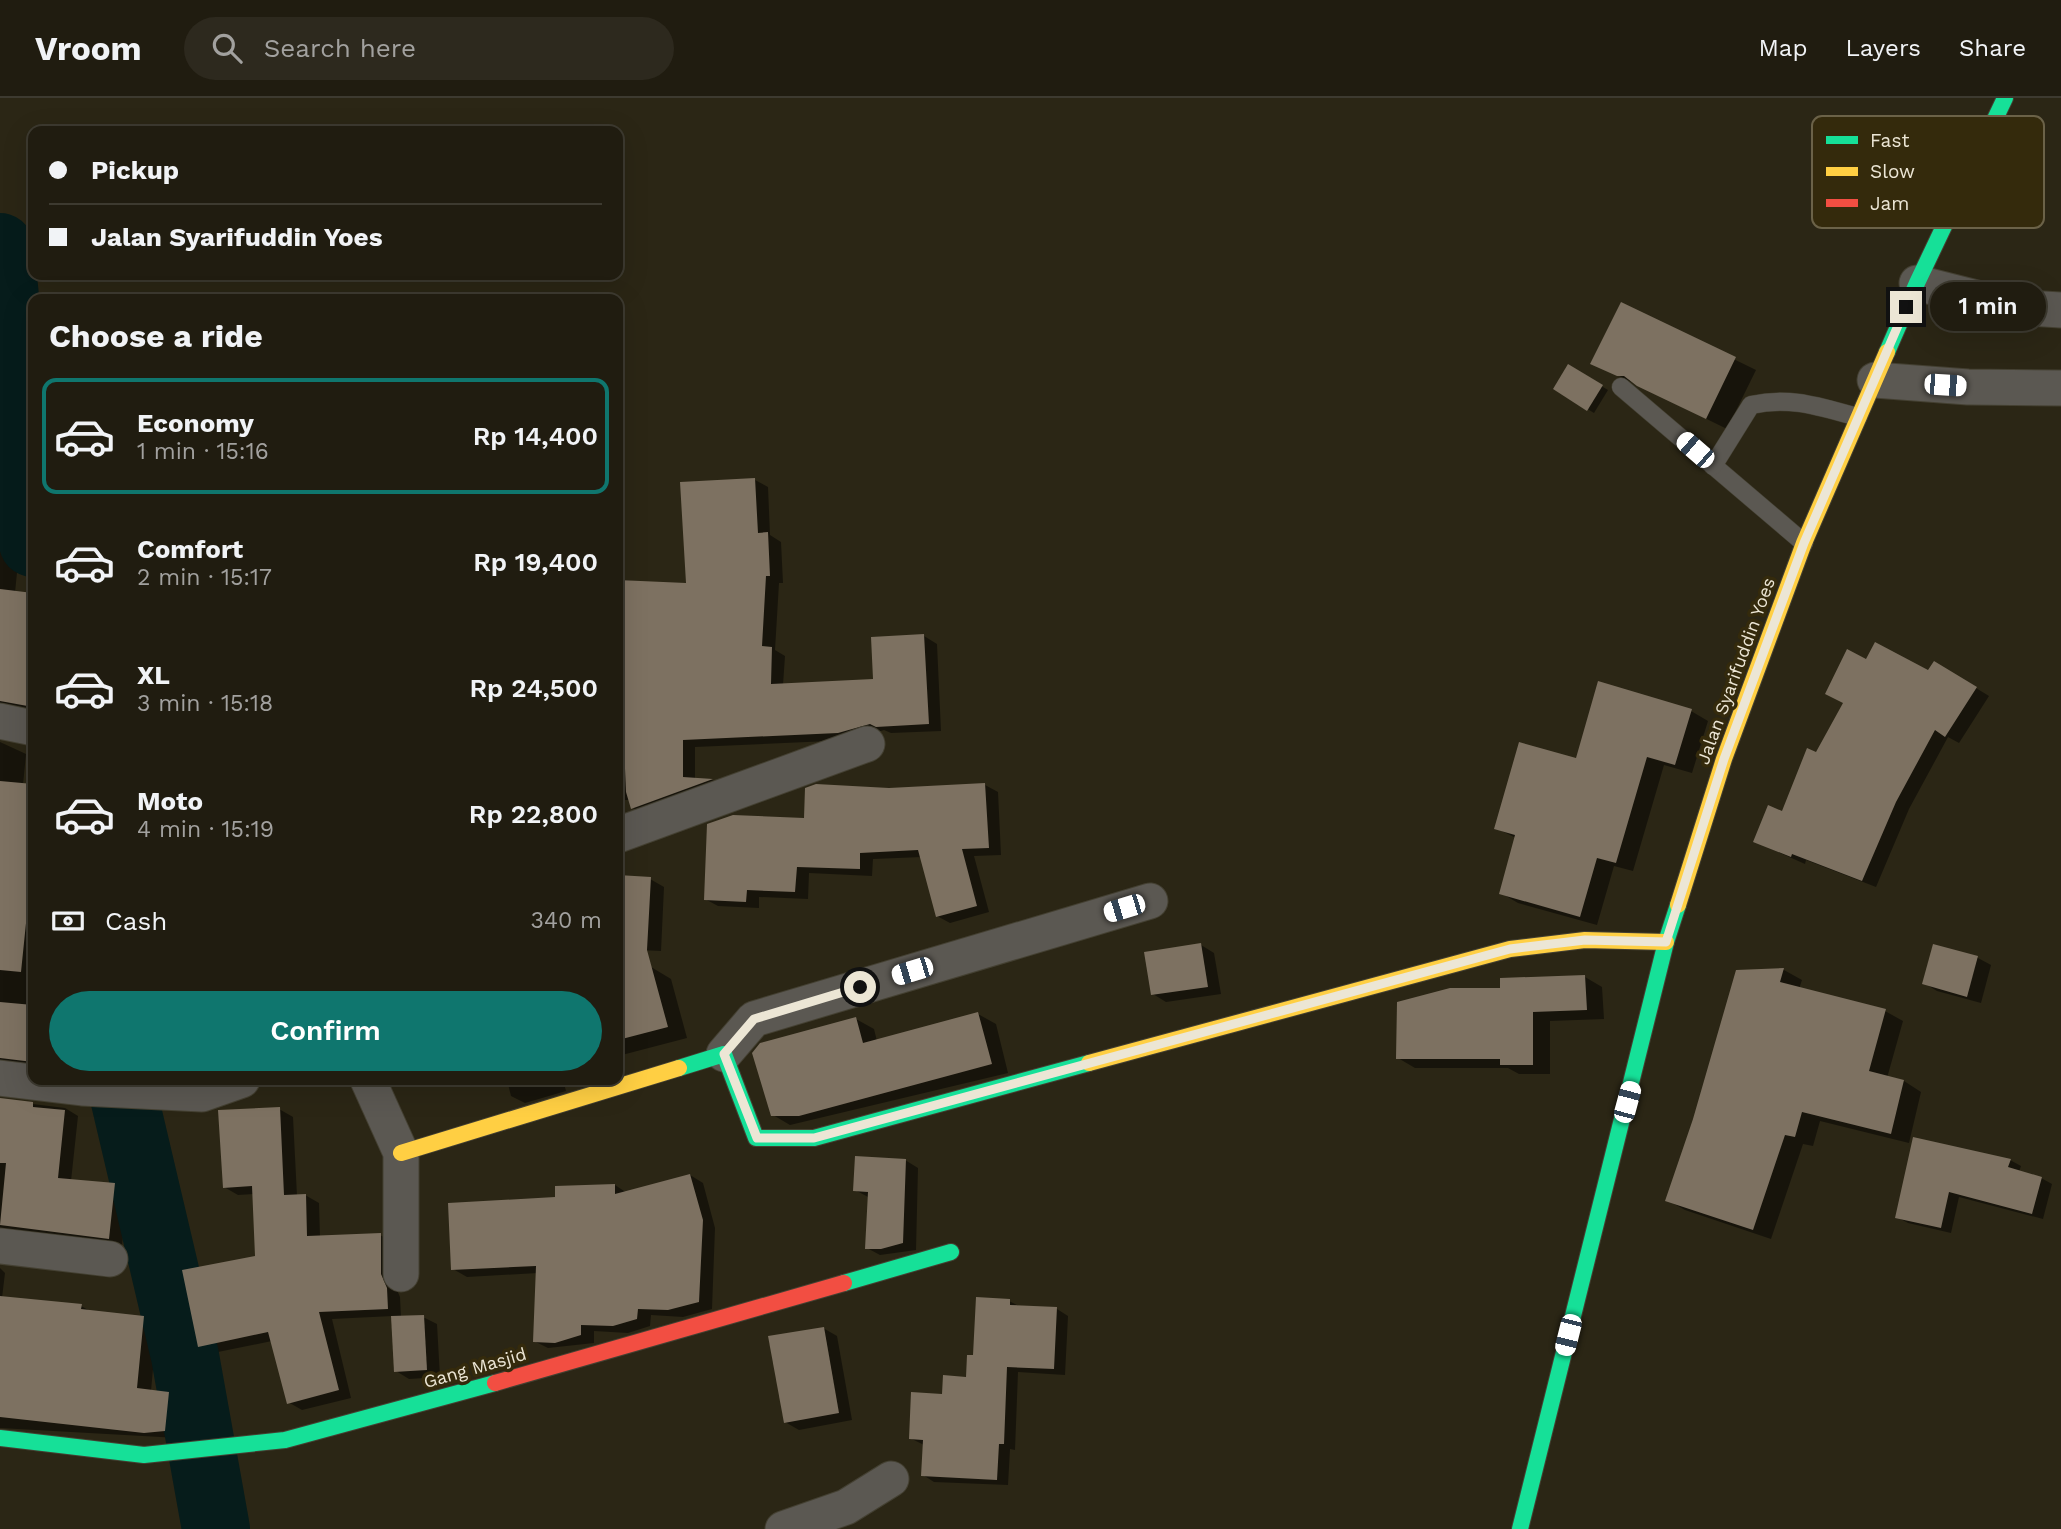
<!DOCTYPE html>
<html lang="en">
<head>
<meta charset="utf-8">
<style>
  :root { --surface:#201c10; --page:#2d291e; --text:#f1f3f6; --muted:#a2a19f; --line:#3d3a30; --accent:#0f766e }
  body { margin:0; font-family:"Work Sans",sans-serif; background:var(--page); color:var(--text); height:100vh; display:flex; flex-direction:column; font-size:26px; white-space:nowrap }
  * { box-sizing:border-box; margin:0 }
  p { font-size:23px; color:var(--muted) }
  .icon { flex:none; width:38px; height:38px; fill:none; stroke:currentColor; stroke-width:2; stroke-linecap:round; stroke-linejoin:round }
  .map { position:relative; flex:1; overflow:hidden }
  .panel { position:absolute; left:28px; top:196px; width:595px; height:791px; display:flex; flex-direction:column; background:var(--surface); border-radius:14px; box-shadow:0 7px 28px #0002,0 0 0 2px var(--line) }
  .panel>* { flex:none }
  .top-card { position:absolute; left:28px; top:28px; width:595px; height:154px; border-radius:14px; box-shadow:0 7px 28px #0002,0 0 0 2px var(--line); display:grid; align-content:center; height:154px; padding:0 21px; background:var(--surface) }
  .end { position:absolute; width:32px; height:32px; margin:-16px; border:9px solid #ece6d5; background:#111; box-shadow:0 0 0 4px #111 }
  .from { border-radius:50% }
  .bubble { position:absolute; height:49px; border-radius:24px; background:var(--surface); box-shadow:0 7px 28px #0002,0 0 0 2px var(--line); font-size:23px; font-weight:600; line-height:49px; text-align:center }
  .car { position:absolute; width:21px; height:42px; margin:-21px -10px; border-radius:9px; box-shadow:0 0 5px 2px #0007; background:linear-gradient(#fff 24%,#345 0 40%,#fff 0 76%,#345 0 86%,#fff 0) }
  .top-card b { display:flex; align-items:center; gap:24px; height:66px; font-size:26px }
  .top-card b+b { border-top:2px solid var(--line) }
  .top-card i { width:18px; height:18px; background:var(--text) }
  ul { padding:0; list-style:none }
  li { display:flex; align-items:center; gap:21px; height:116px; margin:0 14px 10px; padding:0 7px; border:4px solid transparent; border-radius:14px }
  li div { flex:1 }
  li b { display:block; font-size:26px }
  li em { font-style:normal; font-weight:600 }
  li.selected { border-color:var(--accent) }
  li>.icon { width:63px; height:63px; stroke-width:1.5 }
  h2 { padding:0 21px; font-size:32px; line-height:84px }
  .pay { display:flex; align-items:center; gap:18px; height:77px; padding:0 21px; font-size:26px }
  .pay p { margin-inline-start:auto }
  .cta { display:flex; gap:14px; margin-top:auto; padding:14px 21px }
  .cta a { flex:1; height:80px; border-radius:42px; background:var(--accent); color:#fff; font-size:28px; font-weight:600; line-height:80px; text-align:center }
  header { display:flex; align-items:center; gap:42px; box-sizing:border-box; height:98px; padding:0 35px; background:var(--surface); border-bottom:2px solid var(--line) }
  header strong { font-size:33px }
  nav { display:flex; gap:38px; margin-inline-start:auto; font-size:24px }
  .search { width:490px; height:63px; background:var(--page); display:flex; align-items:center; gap:18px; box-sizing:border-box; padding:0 24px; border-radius:38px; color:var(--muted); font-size:26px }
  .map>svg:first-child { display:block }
</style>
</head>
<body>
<header>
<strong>Vroom</strong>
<div class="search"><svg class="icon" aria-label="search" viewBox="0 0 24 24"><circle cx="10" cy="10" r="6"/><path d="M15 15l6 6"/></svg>Search here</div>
<nav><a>Map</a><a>Layers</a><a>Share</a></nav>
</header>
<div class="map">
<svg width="2061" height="1431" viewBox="0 0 2061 1431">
  <rect width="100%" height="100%" fill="#2b2615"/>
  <g fill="#0007">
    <polygon points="0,149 10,155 3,224 10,228 3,295 0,295"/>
    <polygon points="1621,206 1756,272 1727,331 1593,265"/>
    <polygon points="1569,269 1608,292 1594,315 1555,291"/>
    <polygon points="0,364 15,371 12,408 23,414 15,495 33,496 33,613 0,616"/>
    <polygon points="755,382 768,389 770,437 781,444 783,485 779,485 775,552 785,558 783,587 875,582 924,538 937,546 941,633 891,635 884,632 852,642 695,649 695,681 713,682 724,689 646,717 633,710 631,702 618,702 618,482 688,487"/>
    <polygon points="1867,563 1929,574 1948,573 1989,598 1959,645 1948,639 1909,711 1876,789 1806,762 1805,766 1755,744 1783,715"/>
    <polygon points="1691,613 1708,623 1692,675 1664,667 1633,773 1614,768 1597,827 1518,805 1501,795 1516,740 1496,730 1577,663"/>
    <polygon points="0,644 26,656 23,687 33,687 33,884 31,909 33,909 33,969 0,973"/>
    <polygon points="985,687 998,694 1001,757 974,758 989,814 950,825 937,818 922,759 873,761 872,778 809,775 808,801 759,799 759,810 718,808 705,801 806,721 889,692"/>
    <polygon points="618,779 650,781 664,789 661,853 618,851"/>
    <polygon points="1201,847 1214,855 1221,896 1166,904 1153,896"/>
    <polygon points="1934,848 1978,860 1991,867 1981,905 1937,893 1924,885"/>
    <polygon points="651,869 671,881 687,940 618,958 618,878"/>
    <polygon points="1784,872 1802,882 1799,891 1885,913 1903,923 1887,980 1904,983 1921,994 1909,1045 1820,1023 1813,1048 1803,1046 1771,1141 1685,1112 1667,1102 1694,1021 1738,873"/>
    <polygon points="1585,879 1602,889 1604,921 1550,923 1550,976 1519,976 1508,970 1415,970 1398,960 1502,892"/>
    <polygon points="978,916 996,926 1008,975 790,1027 773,1017 856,921 874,931 877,943"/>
    <polygon points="507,982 563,982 566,993 525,1005 511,998"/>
    <polygon points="0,1002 65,1010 78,1018 71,1083 114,1087 128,1094 122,1147 9,1133 0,1141"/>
    <polygon points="279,1011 293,1019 297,1098 305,1097 319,1105 320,1139 380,1137 394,1145 394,1185 400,1199 401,1219 423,1219 437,1226 440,1279 409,1281 396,1273 393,1218 332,1221 351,1300 302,1312 288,1304 272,1243 213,1255 200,1248 257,1159 254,1096 238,1097 224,1089"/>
    <polygon points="905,1062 918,1070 916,1152 880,1157 867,1150 870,1100 855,1092"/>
    <polygon points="2010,1062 2021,1068 2019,1074 2041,1080 2052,1086 2043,1121 1959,1099 1951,1135 1908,1125 1897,1119"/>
    <polygon points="690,1077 703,1085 715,1130 712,1211 683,1219 651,1217 650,1228 628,1235 594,1233 594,1245 548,1250 534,1243 538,1175 467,1179 453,1171 557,1101 615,1087 627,1095"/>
    <polygon points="0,1170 5,1175 2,1200 81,1208 92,1214 144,1219 157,1227 151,1293 169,1295 182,1303 178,1340 0,1330"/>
    <polygon points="1009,1203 1021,1209 1057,1211 1068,1218 1065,1277 1018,1274 1015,1352 1010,1351 1008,1387 934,1384 923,1377 924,1347 910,1340 943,1298 967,1280 975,1259"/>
    <polygon points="823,1230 837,1238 852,1322 799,1332 785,1324"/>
  </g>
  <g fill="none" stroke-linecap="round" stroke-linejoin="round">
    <g stroke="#061c1b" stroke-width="68">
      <polyline points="0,149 25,399 33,445"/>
      <polyline points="120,982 185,1258 216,1431"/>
    </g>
  </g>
  <g fill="#7d7161">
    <polygon points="1621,204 1736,259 1706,321 1637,288 1624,278 1617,278 1590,266"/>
    <polygon points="1568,266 1603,287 1587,313 1553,291"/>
    <polygon points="755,380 758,435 768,434 770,478 766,478 762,548 772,549 771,586 873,581 871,539 924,536 929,626 876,629 870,626 838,635 683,642 683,679 713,681 631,711 626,694 624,647 618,647 618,482 686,485 680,384"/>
    <polygon points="0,491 33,495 30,560 33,561 33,609 0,603"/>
    <polygon points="1875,544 1928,572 1934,563 1977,589 1945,639 1935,632 1896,704 1862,783 1792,756 1791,759 1753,744 1768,707 1782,713 1807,650 1816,654 1843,605 1825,596 1847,551 1866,561"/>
    <polygon points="1598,583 1692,611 1675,667 1647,659 1616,765 1597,760 1580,819 1499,796 1515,737 1494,731 1519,644 1576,660"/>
    <polygon points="0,683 33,686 33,787 30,786 21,874 0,872"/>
    <polygon points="985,685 989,750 962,751 977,808 936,819 918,752 860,755 860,771 797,769 795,794 747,792 746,804 704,802 707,726 733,717 804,720 805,690 816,686 889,690"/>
    <polygon points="618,777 651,779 647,852 668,929 618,942"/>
    <polygon points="1201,845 1208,889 1151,897 1144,854"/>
    <polygon points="1933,846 1978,858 1967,899 1922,886"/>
    <polygon points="1784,870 1780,884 1886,911 1869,973 1904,982 1891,1036 1802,1014 1795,1039 1785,1037 1753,1132 1665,1103 1693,1021 1736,872"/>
    <polygon points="1585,877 1587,912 1533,914 1533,967 1500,967 1500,961 1396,961 1397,904 1450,890 1500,890 1500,880"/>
    <polygon points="0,904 33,907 33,964 0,960"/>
    <polygon points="978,914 992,966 799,1018 771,1018 752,955 760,945 856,919 863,945"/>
    <polygon points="0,1000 33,1004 33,1009 65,1012 58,1080 115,1085 109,1141 0,1127 6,1065 0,1065"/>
    <polygon points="280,1009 284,1097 306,1096 307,1138 381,1135 381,1176 387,1190 388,1211 319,1214 339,1292 287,1306 268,1234 198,1249 182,1172 255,1158 252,1088 223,1090 218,1012"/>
    <polygon points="1913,1039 2011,1061 2008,1069 2042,1079 2032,1116 1949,1094 1941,1130 1895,1120"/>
    <polygon points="855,1058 906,1061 903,1145 881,1151 865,1151 868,1094 853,1093"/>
    <polygon points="690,1076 703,1122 699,1204 668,1212 638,1211 637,1221 613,1228 581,1227 581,1237 555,1245 533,1244 536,1168 451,1172 448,1105 555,1099 555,1088 615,1086 615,1096"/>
    <polygon points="0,1198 82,1206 81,1211 144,1218 137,1290 169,1294 165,1333 144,1335 0,1319"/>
    <polygon points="976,1199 1010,1201 1010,1207 1057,1209 1054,1271 1007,1269 1004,1346 999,1346 997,1382 921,1378 923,1342 909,1341 911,1294 942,1296 943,1277 966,1279 967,1257 973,1257"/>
    <polygon points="424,1217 427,1272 394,1274 391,1218"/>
    <polygon points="824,1229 839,1315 784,1325 768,1238"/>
  </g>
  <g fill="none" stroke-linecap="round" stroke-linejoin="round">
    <g stroke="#444032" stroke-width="19">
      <g id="lane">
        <polyline points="1621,289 1804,445"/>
        <path d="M1713,368L1751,307C1791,298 1820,309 1858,319"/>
      </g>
    </g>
    <g stroke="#444032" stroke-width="37">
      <g id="street">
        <polyline points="1917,185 2012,209 2061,212"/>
        <polyline points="1875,282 1968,289 2061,290"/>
        <polyline points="0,623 33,630"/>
        <polyline points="618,737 867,646"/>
        <polyline points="724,956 754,921 1150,803"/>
        <polyline points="0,980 82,990 202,996 242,982"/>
        <polyline points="368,982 401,1055 401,1176"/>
        <polyline points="0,1148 110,1161"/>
        <polyline points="783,1431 846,1409 891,1381"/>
      </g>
    </g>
    <g stroke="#444032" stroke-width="18">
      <g id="fast">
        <polyline points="1887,254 1917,185 2005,0"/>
        <polyline points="679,970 724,956 756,1040 814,1040 1089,965"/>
        <polyline points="844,1185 951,1154"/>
        <polyline points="0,1340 144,1357 285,1342 495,1285"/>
        <polyline points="1520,1431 1666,844 1678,807"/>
      </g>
    </g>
    <g stroke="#444032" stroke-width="18">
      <g id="slow">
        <polyline points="1678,807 1724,661 1804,445 1887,254"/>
        <polyline points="1089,965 1510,851 1585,842 1666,844"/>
        <polyline points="401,1055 679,970"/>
      </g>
    </g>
    <g stroke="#444032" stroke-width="18">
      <polyline id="jam" points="495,1285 844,1185"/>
    </g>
    <use href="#lane" stroke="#5b5852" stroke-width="18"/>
    <use href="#street" stroke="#5b5852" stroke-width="35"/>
    <use href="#fast" stroke="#16e098" stroke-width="16"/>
    <use href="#slow" stroke="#ffcf43" stroke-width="16"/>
    <use href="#jam" stroke="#f24e42" stroke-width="16"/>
  </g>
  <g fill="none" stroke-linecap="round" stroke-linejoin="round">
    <polyline stroke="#ece6d5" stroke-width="9" points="860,889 754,921 724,956 757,1040 814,1040 1510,851 1585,842 1666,844 1724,661 1804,445 1906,209"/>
  </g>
  <g text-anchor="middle" stroke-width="7" stroke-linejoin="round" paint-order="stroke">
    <g font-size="18" fill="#ece6d5" stroke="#342a0c">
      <text transform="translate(1736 573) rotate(-70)" y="6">Jalan Syarifuddin Yoes</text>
      <text transform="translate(475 1270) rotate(-16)" y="6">Gang Masjid</text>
    </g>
  </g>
  <rect x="1812" y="18" width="232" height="112" rx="10" fill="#342a0c" stroke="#6b6248" stroke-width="2"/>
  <rect x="1826" y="38" width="32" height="8" fill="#16e098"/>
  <rect x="1826" y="69" width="32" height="9" fill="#ffcf43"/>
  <rect x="1826" y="101" width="32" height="8" fill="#f24e42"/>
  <g font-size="19" fill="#ece6d5">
    <text x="1870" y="49">Fast</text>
    <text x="1870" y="80">Slow</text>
    <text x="1870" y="112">Jam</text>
  </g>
</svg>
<i class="end from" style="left:860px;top:889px"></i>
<i class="end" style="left:1906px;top:209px"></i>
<div class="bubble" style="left:1930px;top:184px;width:116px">1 min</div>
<i class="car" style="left:1945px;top:287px;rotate:94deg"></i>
<i class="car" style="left:1695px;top:352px;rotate:311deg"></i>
<i class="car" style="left:1124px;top:810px;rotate:253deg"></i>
<i class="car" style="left:912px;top:873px;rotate:253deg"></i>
<i class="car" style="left:1627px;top:1004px;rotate:15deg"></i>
<i class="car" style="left:1568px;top:1237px;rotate:194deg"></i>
<div class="top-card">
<b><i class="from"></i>Pickup</b>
<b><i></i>Jalan Syarifuddin Yoes</b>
</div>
<section class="panel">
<h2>Choose a ride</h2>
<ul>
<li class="selected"><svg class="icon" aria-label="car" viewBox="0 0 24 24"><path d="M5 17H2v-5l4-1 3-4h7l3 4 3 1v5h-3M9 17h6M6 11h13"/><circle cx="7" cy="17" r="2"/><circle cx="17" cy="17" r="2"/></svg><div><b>Economy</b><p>1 min · 15:16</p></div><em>Rp 14,400</em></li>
<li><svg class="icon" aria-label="car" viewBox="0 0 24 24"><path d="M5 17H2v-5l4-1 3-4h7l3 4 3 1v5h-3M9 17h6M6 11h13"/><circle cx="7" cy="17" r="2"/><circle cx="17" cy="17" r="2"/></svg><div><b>Comfort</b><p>2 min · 15:17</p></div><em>Rp 19,400</em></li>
<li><svg class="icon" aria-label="car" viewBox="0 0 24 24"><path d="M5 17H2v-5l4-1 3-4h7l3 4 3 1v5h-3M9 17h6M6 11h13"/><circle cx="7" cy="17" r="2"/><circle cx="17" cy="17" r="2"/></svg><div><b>XL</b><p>3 min · 15:18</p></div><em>Rp 24,500</em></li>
<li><svg class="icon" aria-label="car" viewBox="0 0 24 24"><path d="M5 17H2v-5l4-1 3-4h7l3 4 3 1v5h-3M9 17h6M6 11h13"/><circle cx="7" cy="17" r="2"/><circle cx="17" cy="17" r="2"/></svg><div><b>Moto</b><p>4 min · 15:19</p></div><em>Rp 22,800</em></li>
</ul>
<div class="pay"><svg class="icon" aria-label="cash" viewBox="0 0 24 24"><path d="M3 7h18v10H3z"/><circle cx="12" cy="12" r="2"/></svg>Cash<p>340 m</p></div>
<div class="cta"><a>Confirm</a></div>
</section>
</div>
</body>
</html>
